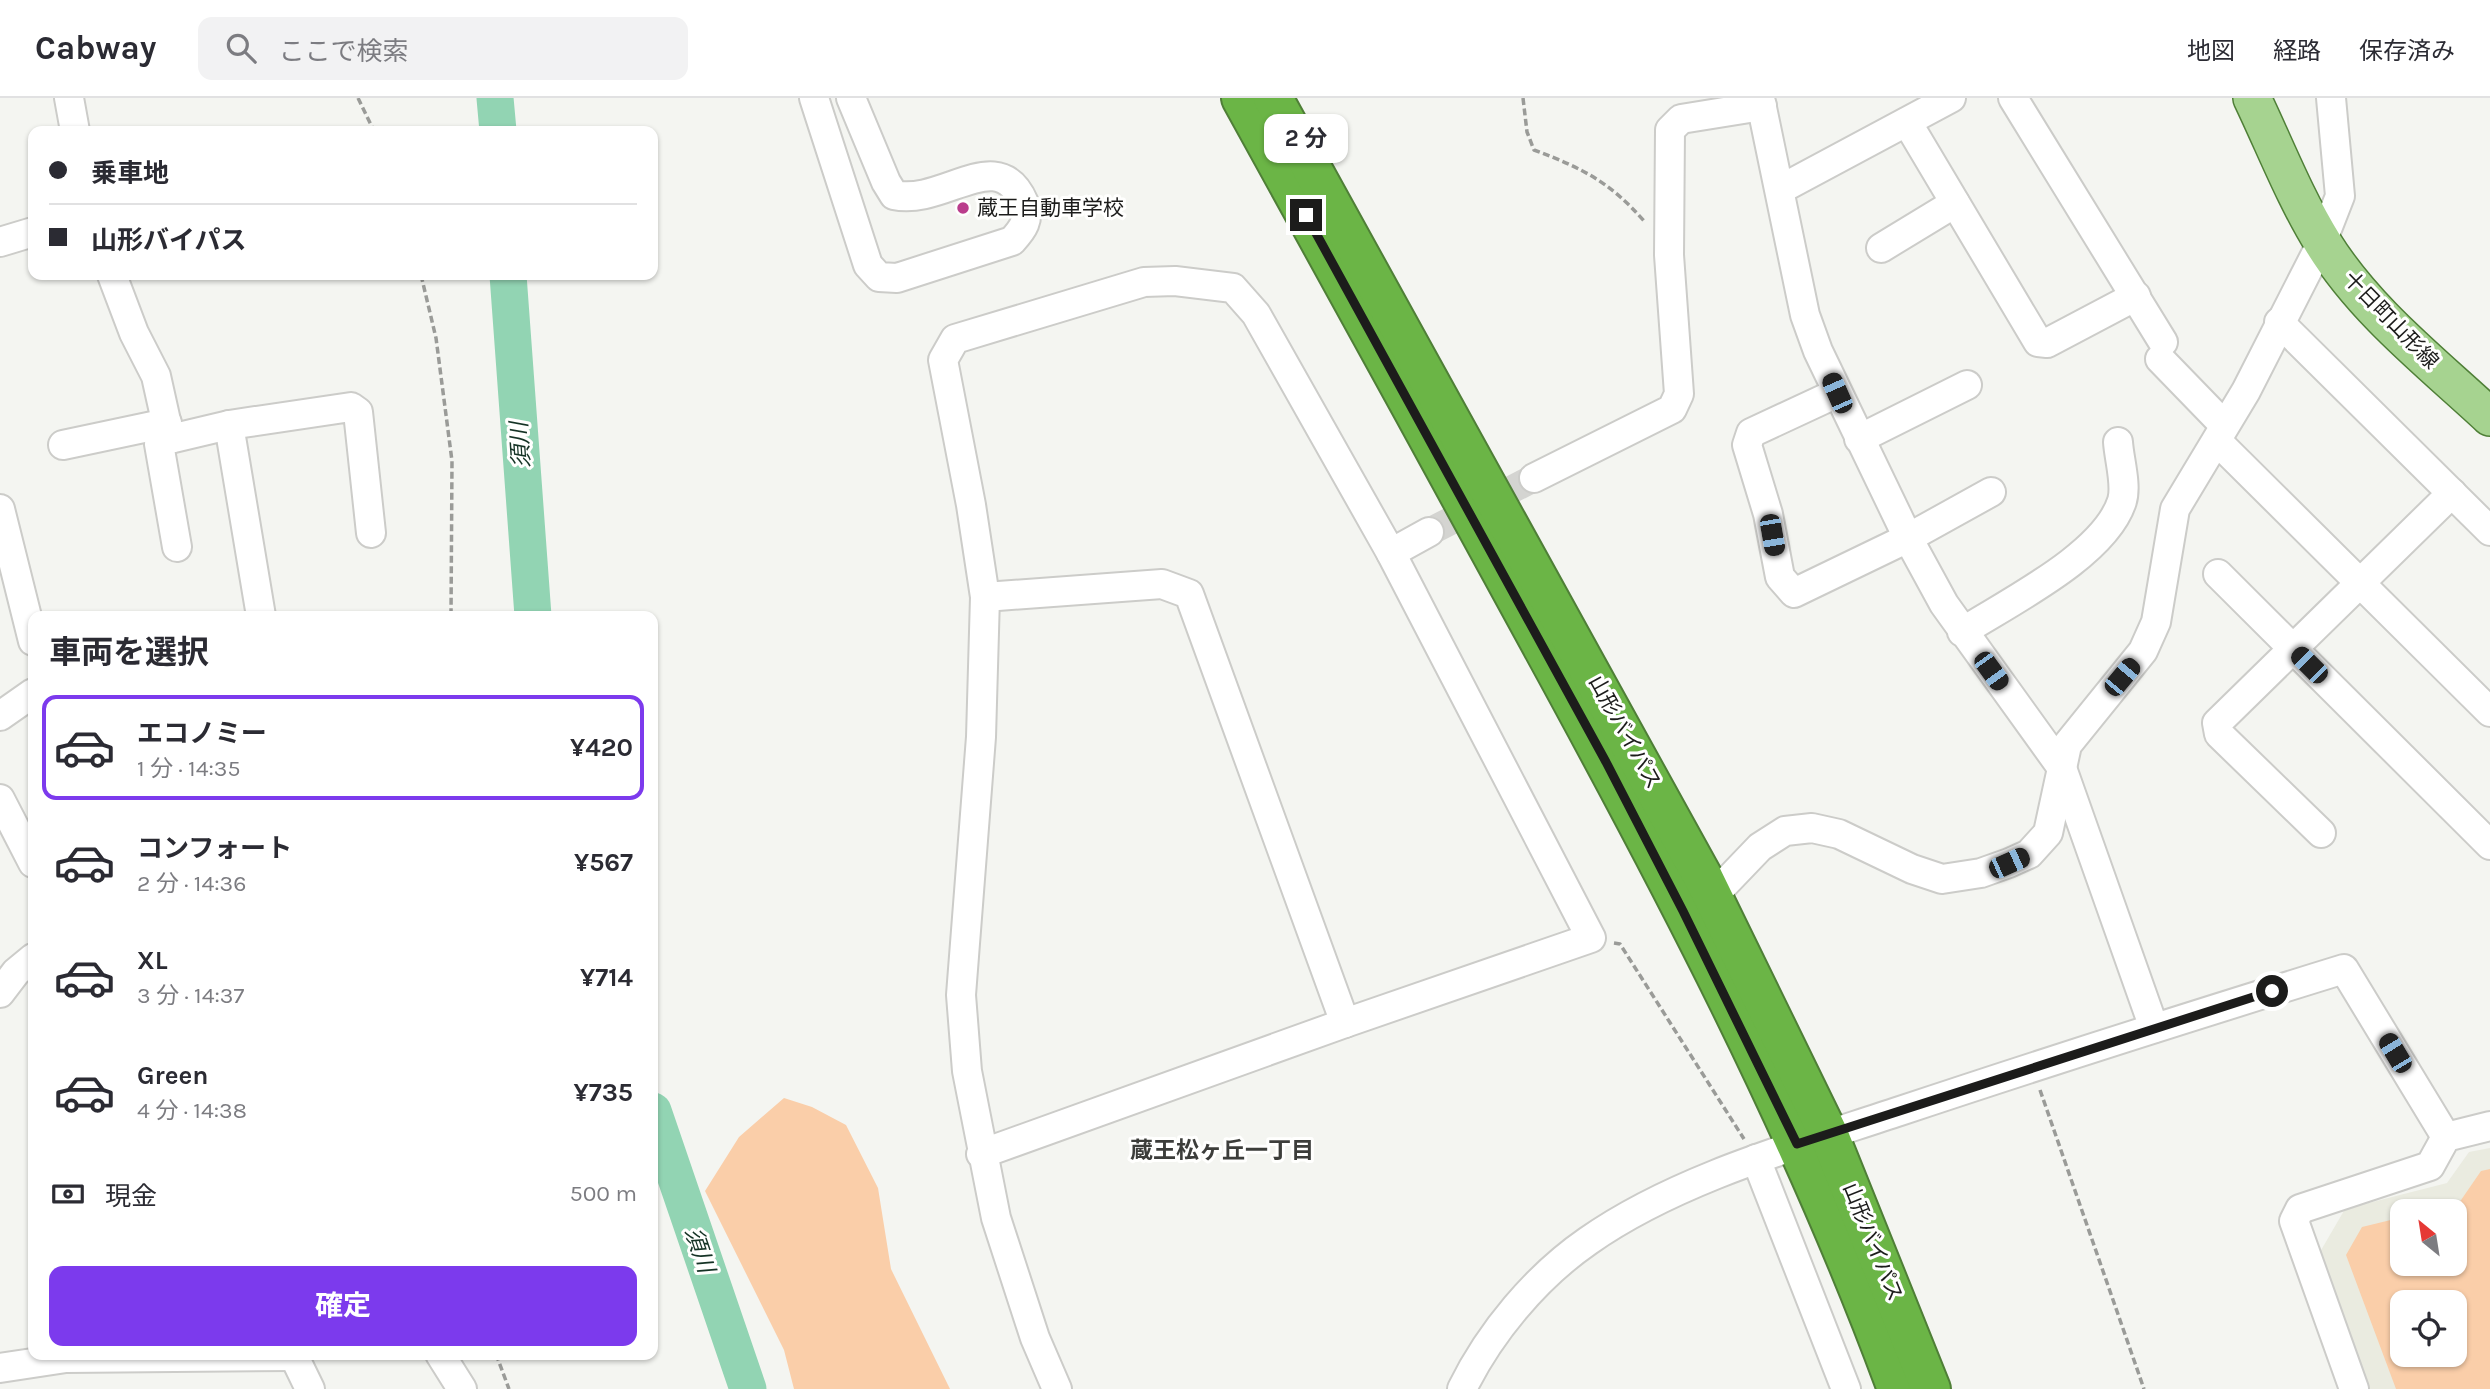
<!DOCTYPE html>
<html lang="ja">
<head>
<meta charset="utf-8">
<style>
  :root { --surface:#fff; --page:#f2f2f3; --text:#2b2b33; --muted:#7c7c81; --line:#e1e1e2; --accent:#7c3aed }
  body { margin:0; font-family:Karla,"Noto Sans JP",sans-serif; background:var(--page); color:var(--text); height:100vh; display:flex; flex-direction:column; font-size:26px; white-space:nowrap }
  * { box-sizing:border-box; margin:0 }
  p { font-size:23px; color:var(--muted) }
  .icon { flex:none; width:38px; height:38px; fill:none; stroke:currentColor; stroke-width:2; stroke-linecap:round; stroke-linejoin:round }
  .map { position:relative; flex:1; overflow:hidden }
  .side { position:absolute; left:28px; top:513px; width:630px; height:749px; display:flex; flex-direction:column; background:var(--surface); border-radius:14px; box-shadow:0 2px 5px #0004 }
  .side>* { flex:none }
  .banner { position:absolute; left:28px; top:28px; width:630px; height:154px; border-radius:14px; box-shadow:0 2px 5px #0004; display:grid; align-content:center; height:154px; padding:0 21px; background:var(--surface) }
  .needle { width:46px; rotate:330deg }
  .tools { position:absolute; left:2390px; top:1101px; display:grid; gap:14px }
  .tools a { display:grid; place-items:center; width:77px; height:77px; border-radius:14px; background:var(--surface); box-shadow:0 2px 5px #0004; font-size:35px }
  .end { position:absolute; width:32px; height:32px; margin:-16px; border:9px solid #1c1c1b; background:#fff; box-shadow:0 0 0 4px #fff }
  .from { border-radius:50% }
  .bubble { position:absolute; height:49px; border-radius:14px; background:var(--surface); box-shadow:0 2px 5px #0004; font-size:23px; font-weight:700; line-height:49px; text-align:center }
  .car { position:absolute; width:21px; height:42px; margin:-21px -10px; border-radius:9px; box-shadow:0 0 5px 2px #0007; background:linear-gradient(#222 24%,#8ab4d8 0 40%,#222 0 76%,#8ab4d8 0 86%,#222 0) }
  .banner b { display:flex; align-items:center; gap:24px; height:66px; font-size:26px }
  .banner b+b { border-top:2px solid var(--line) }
  .banner i { width:18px; height:18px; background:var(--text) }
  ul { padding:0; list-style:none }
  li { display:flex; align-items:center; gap:21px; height:105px; margin:0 14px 10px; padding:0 7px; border:4px solid transparent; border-radius:14px }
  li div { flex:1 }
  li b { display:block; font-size:26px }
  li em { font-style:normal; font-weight:700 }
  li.current { border-color:var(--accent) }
  li>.icon { width:63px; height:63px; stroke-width:1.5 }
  h2 { padding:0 21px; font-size:32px; line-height:84px }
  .pay { display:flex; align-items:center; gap:18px; height:77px; padding:0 21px; font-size:26px }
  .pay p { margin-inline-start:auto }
  .action { display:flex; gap:14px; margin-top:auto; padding:14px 21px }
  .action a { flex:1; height:80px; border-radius:14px; background:var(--accent); color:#fff; font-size:28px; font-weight:700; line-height:80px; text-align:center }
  header { display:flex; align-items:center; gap:42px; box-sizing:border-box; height:98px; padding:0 35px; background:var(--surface); border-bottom:2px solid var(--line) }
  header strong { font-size:33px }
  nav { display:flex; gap:38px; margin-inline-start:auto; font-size:24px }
  .search { width:490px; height:63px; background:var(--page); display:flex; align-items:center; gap:18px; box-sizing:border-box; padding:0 24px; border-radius:14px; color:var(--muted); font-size:26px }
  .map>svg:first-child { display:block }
</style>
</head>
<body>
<header>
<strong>Cabway</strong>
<div class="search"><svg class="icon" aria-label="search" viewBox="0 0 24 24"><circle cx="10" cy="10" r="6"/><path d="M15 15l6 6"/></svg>ここで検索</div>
<nav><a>地図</a><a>経路</a><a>保存済み</a></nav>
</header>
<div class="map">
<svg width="2490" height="1291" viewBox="0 0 2490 1291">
  <rect width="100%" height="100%" fill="#f4f5f1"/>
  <path fill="#eaebe0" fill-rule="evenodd" d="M2490,1050V1291H2368L2320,1154L2345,1111L2447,1085L2469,1054ZM2403,1113H2455V1166H2403ZM2403,1204H2455V1256H2403Z"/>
  <g fill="#facea9" fill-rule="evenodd">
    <polygon points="784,1000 812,1009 846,1027 878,1090 891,1171 950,1291 794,1291 784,1252 705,1093 739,1039"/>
    <path d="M2490,1071V1291H2396L2346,1157L2362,1129L2403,1119V1166H2455V1113H2426L2459,1105L2481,1073ZM2403,1204H2455V1256H2403Z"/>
  </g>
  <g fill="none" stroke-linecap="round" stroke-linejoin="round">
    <g stroke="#92d4b3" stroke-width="37">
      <polyline points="495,0 498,33"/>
      <polyline points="508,177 533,518"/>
      <polyline points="653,1013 748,1291"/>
    </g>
    <polyline stroke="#d4d4d1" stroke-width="28" stroke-dasharray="28 14" stroke-linecap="butt" points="1429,434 1534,380"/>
    <g stroke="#ccccc9" stroke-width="32">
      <g id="minor">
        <polyline points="69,0 75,33"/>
        <path d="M814,0L868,167L879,179L897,180L1012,143C1023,131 1030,122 1024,105C998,44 945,108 894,97L886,84L851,0"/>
        <polyline points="1760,0 1805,217 1818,253 1908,440 1944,506 2062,670 2154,930"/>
        <polyline points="2013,0 2163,244"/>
        <polyline points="1907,24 2038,244 2047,245 2136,198"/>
        <polyline points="1781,91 1951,0"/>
        <polyline points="0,144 33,134"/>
        <polyline points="1881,150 1955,105"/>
        <polyline points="112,177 134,235 156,278 170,341 229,327 351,309 358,314 371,435"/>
        <polyline points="2279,224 2490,433"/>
        <polyline points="2160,261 2224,327"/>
        <polyline points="1837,295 1751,335 1747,347 1768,416 1780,479 1794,495 1908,440 1991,394"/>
        <polyline points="229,327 261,518"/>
        <polyline points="170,341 159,346 177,449"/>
        <polyline points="1859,341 1967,287"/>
        <polyline points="2217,343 2490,614"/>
        <polyline points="63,347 167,325"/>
        <polyline points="1534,380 1672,311 1679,296 1669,157 1670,32 1681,21 1762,8"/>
        <polyline points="0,411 33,543"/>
        <polyline points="1391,455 1429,434"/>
        <polyline points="2218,476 2490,747"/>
        <polyline points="985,499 1162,486 1189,496 1345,925"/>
        <path d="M1962,534C2009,504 2105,457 2122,403C2127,387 2119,361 2118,344"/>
        <polyline points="0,618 33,595"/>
        <polyline points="0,701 33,765"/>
        <polyline points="2321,735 2219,636 2217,625 2452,395"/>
        <polyline points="1713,798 1760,749 1785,733 1812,730 1839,736 1912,771 1942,781 1981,775 2009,765 2029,756 2048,735 2067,647 2143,553 2156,524 2175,411 2246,293 2322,144 2340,98 2331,0"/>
        <polyline points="0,895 16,874 33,860"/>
        <polyline points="981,1056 1345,925 1591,840 1391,455 1256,216 1233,190 1175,183 1144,184 955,241 943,262 971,407 985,499 981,639 961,897 967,973 996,1120 1035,1240 1057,1291"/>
        <polyline points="1756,1061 1846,1291"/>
        <polyline points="293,1256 310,1291"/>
        <polyline points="440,1256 462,1291"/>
        <polyline points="0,1270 66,1260 294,1258"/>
        <path d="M1462,1291C1490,1234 1536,1179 1588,1143C1676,1081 1798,1047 1900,1013C2047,964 2195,917 2344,871L2446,1039"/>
        <polyline points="2354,1291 2294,1123 2300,1111 2430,1068 2446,1039 2490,1028"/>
      </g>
    </g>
    <g stroke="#4f7f37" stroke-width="40">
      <path id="major" d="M2252,0C2275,48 2295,100 2323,145C2365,213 2432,265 2490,319"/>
    </g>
    <g stroke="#4f7f37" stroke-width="42">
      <g id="highway">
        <path d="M1241,0C1338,176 1436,353 1532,530C1667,776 1800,1027 1897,1291"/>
        <polyline points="1273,0 1704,781 1829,1037 1931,1291"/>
      </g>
    </g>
    <g stroke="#9a9b98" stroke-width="3.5" stroke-dasharray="7 3.5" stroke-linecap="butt">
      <polyline points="358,0 374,33"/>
      <path d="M1523,0L1527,34L1534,52C1582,70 1610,84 1644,123"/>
      <polyline points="421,177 436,240 452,363 451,518"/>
      <polyline points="1614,845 1620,846 1744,1041"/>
      <polyline points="2040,992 2144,1291"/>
      <polyline points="496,1256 509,1291"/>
    </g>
    <use href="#minor" stroke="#fff" stroke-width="28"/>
    <use href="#major" stroke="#a6d390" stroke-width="37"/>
    <use href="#highway" stroke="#6bb546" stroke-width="38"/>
  </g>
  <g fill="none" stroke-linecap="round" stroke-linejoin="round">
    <polyline stroke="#1c1c1b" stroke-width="9" points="1306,117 1606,664 1683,813 1797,1046 2272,893"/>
  </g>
  <circle fill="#ba3d8c" stroke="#fffffe" stroke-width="2.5" cx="963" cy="110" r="7"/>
  <g text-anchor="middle" stroke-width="6" stroke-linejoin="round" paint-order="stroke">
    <g font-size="21" fill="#1c1c1b" stroke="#fffffe" text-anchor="start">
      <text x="977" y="117">蔵王自動車学校</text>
    </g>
    <g font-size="21" fill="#1c1c1b" stroke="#fffffe">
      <text transform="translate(2391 222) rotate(46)" y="7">十日町山形線</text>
      <text transform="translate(1625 634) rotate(61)" y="7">山形バイパス</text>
      <text transform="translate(1873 1144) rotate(68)" y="7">山形バイパス</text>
    </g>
    <g font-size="23" font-style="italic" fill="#153325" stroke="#fffffe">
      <text transform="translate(520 347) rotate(-94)" y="8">須川</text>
      <text transform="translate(700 1152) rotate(71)" y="8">須川</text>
    </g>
    <g font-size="23" font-weight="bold" fill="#3c3d3a" stroke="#fffffe">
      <text x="1222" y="1060">蔵王松ヶ丘一丁目</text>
    </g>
  </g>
</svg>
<div class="tools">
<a><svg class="needle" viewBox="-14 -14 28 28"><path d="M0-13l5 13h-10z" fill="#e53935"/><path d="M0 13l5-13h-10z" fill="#7c7c81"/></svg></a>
<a><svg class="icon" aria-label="locate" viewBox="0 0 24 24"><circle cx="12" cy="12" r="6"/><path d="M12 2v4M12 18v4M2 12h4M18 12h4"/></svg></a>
</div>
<i class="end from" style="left:2272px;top:893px"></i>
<i class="end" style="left:1306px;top:117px"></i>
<div class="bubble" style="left:1264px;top:16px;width:84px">2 分</div>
<i class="car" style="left:1837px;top:295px;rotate:336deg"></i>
<i class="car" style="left:1772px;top:437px;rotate:170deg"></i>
<i class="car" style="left:2309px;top:567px;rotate:315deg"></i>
<i class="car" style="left:1991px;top:573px;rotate:144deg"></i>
<i class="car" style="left:2122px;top:579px;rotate:40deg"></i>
<i class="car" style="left:2009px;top:765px;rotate:66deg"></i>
<i class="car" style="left:2395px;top:955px;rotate:329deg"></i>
<div class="banner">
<b><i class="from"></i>乗車地</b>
<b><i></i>山形バイパス</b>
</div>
<section class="side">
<h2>車両を選択</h2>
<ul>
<li class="current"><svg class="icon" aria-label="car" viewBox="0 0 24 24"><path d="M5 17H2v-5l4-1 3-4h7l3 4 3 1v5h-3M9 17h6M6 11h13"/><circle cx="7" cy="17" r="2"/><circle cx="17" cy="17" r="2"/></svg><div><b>エコノミー</b><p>1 分 · 14:35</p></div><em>¥420</em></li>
<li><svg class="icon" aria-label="car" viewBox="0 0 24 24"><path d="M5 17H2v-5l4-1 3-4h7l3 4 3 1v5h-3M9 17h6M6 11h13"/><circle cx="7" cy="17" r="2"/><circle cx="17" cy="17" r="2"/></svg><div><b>コンフォート</b><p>2 分 · 14:36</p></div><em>¥567</em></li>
<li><svg class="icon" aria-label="car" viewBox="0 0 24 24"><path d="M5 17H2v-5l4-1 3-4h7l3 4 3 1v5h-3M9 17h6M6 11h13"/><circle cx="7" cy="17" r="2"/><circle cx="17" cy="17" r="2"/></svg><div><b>XL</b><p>3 分 · 14:37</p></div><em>¥714</em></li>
<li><svg class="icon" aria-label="car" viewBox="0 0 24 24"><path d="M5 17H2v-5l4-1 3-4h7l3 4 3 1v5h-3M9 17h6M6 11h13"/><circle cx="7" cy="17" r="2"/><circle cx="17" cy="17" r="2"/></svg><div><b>Green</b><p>4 分 · 14:38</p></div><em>¥735</em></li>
</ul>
<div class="pay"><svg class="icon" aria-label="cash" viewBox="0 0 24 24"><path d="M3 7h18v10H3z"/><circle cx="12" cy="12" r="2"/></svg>現金<p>500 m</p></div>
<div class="action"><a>確定</a></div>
</section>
</div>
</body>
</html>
